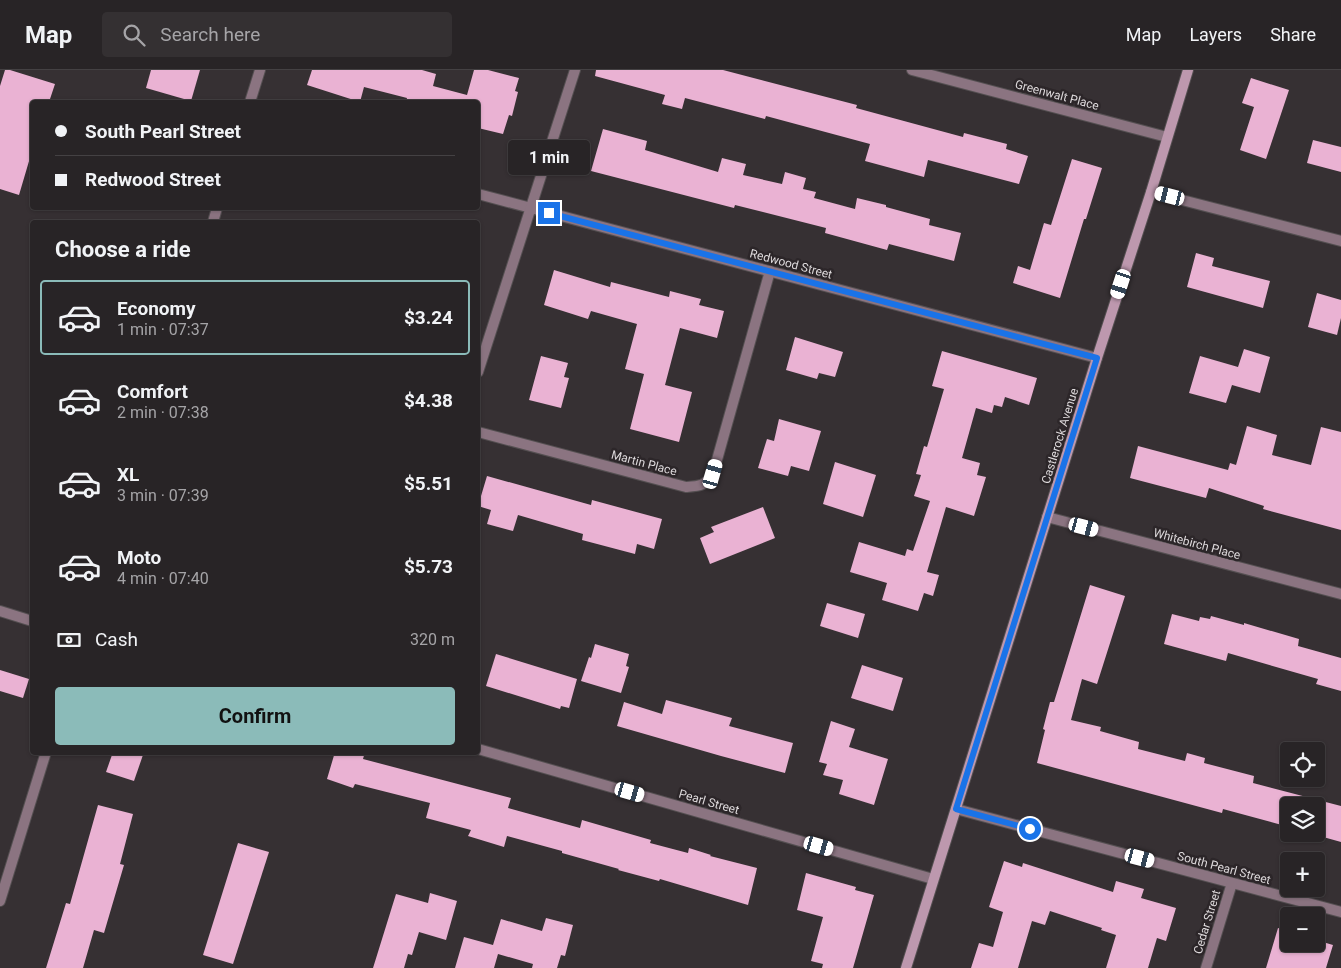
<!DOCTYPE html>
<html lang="en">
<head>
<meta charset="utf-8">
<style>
  :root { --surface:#282426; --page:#343032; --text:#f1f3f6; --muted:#a5a4a7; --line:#444143; --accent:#8bbbb9 }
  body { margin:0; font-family:Roboto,sans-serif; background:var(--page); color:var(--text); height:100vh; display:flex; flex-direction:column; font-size:19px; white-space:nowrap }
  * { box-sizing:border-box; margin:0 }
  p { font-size:16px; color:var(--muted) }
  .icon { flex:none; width:28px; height:28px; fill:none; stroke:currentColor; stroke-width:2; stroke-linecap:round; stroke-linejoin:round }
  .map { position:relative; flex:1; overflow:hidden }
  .details { position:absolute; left:30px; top:150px; width:450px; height:535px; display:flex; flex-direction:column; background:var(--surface); border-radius:5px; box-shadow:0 1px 4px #0004,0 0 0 1px var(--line) }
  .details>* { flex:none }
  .banner { position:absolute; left:30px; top:30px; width:450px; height:110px; border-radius:5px; box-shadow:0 1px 4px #0004,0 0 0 1px var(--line); display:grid; align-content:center; height:110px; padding:0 25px; background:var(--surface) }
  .tools { position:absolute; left:1280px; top:672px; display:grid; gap:10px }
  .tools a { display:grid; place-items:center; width:45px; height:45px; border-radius:5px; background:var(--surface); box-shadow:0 1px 4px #0004,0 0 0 1px var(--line); font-size:25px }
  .end { position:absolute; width:22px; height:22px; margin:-11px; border:6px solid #1a73e8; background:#fff; box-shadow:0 0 0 2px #fff }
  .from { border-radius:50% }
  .bubble { position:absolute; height:35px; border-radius:5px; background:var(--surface); box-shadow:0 1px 4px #0004,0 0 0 1px var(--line); font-size:16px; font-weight:700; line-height:35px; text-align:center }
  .car { position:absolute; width:15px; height:30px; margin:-15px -8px; border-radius:6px; box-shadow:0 0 4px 1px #0007; background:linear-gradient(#fff 24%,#345 0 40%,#fff 0 76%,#345 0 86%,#fff 0) }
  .banner b { display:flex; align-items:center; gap:18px; height:48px; font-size:19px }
  .banner b+b { border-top:1px solid var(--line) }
  .banner i { width:12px; height:12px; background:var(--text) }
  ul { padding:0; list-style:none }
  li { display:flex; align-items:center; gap:15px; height:75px; margin:0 10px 8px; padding:0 15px; border:2px solid transparent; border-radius:5px }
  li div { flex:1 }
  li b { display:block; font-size:19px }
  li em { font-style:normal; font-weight:700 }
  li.active { border-color:var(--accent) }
  li>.icon { width:45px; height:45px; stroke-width:1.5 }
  h2 { padding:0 25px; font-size:22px; line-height:60px }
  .pay { display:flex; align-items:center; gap:12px; height:55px; padding:0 25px; font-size:19px }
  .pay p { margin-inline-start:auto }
  .action { display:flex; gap:10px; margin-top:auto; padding:10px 25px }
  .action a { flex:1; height:58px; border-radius:5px; background:var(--accent); color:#111; font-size:20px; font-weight:700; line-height:58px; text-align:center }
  header { display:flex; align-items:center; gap:30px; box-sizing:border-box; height:70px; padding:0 25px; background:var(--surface); border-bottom:1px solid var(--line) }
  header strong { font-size:24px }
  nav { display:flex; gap:28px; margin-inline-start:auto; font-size:18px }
  .search { width:350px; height:45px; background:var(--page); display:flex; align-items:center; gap:12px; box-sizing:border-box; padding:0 18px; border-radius:5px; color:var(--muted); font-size:19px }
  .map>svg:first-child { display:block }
</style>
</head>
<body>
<header>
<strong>Map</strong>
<div class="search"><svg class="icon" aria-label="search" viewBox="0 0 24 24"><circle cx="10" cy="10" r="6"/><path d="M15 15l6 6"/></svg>Search here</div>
<nav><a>Map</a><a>Layers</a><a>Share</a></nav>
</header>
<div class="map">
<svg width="1341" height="898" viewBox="0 0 1341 898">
  <rect width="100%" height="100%" fill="#363033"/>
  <g fill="#eab2d3">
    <polygon points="5,0 10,0 55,14 49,32 32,32 32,81 19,125 0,119 0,16"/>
    <polygon points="151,0 200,0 191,31 146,18"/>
    <polygon points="312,0 422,0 436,4 433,16 467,25 474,0 488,0 519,8 515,21 518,22 512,46 509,45 503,64 478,58 478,32 406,32 407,28 364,17 360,32 307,15"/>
    <polygon points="596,0 723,0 857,35 856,38 963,67 964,63 1007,74 1006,79 1028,86 1019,114 928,90 924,107 865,91 870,74 766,46 765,49 685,28 682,39 662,34 665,25 595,6"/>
    <polygon points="1251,8 1289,20 1266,89 1240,80 1254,37 1242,33"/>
    <polygon points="603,59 647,71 645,80 718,102 722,88 746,94 743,105 782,114 785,102 806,108 803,119 816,122 814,128 855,139 857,128 886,135 886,137 930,149 929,155 961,163 954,191 889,174 887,180 825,163 826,158 735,135 734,138 591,101"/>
    <polygon points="1313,70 1341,77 1341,102 1307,93"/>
    <polygon points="1072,89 1102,98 1086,149 1084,149 1060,228 1013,213 1018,196 1030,200 1044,153 1051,155"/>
    <polygon points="1196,183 1214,188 1212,196 1270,211 1263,238 1187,217"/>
    <polygon points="554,200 610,217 611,212 669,227 670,221 701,229 699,235 724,241 717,268 680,258 665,315 692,322 679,372 630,359 644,304 625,299 637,254 591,241 588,249 544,235"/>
    <polygon points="1317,223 1341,230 1341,248 1337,265 1308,257"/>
    <polygon points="795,267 843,282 835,307 819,303 817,309 786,300"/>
    <polygon points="1244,279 1270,287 1260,323 1232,315 1226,333 1189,323 1200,286 1238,297"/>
    <polygon points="942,281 1037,308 1029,335 1005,327 1002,337 994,335 992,343 976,338 962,388 980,393 977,405 986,407 974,446 946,437 927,502 939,505 933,526 924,523 918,541 882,530 887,513 850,502 859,472 905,486 907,479 913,481 930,431 914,426 921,405 916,404 924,376 927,377 944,319 932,316"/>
    <polygon points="541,286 568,293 564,307 569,308 561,338 529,330"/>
    <polygon points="779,349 821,361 809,401 791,396 788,406 758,398 767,369 774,371"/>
    <polygon points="1247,356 1277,365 1272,385 1311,395 1321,357 1341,362 1341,460 1263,439 1264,436 1209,418 1206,428 1130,408 1138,376 1228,400 1230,393 1236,395"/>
    <polygon points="835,392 876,405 863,447 823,434"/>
    <polygon points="487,406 591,435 592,430 662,449 654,479 637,474 635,484 582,470 583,464 518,445 513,461 487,454 491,440 478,436"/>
    <polygon points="763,437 775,468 710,494 700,468 714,462 711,457"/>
    <polygon points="1090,515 1125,526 1097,614 1082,609 1071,650 1101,657 1100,661 1139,672 1138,679 1185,691 1187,683 1205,688 1204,693 1254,706 1253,713 1341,736 1341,772 1316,765 1316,736 1289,736 1289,757 1223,739 1222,743 1037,693 1045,660 1043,659 1050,632 1054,632"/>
    <polygon points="827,533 865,544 858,568 820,556"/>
    <polygon points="1172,544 1199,551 1200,547 1210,549 1211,546 1244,555 1244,553 1299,569 1298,576 1341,588 1341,621 1316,614 1318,609 1228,583 1226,591 1164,574"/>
    <polygon points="595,574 629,584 626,596 629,597 621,623 581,611 589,587 591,588"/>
    <polygon points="496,584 577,609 569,638 561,636 560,639 486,616"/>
    <polygon points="862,595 903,608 893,641 851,628"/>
    <polygon points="0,600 29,609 23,628 0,621"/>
    <polygon points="666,630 732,648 729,656 793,673 785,703 721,686 617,656 624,632 662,644"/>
    <polygon points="831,651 855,659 849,677 888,689 874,735 839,724 843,710 823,705 827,694 819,692"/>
    <polygon points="113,682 144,682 134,711 106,702"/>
    <polygon points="335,682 365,682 363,689 511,728 508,738 580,758 582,750 651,770 650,773 688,783 689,778 711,785 710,786 757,798 748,835 660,809 659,811 618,800 619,799 562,783 562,781 507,766 504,777 468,766 471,760 426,748 430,733 355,714 353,718 327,709"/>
    <polygon points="98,735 133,744 120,794 124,795 104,863 94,860 83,898 46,898 66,833 70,834"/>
    <polygon points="238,773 269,782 233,894 203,885"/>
    <polygon points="1004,791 1022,797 1023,793 1113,822 1116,811 1144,819 1141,828 1176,838 1166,871 1157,868 1148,898 1106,898 1116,865 1101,860 1102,858 1050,841 1045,855 1032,851 1018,898 971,898 979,873 993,877 1003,842 989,837"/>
    <polygon points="806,803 856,817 855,820 874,825 853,898 822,898 823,894 811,891 823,847 797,840"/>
    <polygon points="430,823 457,831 446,870 419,862 412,885 408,884 404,898 373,898 396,824 428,833"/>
    <polygon points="546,848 573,855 565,886 561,885 557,898 532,898 533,894 498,884 494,898 455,898 464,867 493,875 501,849 542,861"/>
    <polygon points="1278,858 1289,861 1289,874 1316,874 1316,870 1333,875 1326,898 1266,898"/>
  </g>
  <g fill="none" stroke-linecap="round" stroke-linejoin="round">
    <g stroke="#544f51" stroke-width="12">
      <g id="street">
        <polyline points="912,0 1167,67"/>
        <polyline points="250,32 260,0"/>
        <polyline points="1151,122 1341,171"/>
        <polyline points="478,124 1097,288"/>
        <polyline points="213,152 217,138"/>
        <polyline points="478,302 575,0"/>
        <path d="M478,362L686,417C701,416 704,416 713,404L770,201"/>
        <polyline points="1047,447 1341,524"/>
        <polyline points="0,541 32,551"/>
        <polyline points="478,679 933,809"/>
        <polyline points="956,739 1341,842"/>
        <polyline points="0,831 46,682"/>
        <polyline points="1206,898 1232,813"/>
      </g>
    </g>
    <g stroke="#544f51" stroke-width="12">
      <polyline id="secondary" points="906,898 1097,288 1151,122 1188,0"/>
    </g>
    <use href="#street" stroke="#8b7481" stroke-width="10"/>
    <use href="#secondary" stroke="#bd98ae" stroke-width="10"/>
  </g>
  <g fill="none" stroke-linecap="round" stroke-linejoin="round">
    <polyline stroke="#1a73e8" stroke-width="6" points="549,143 1097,288 956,739 1030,759"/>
  </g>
  <g text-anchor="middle" stroke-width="5" stroke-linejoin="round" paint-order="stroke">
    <g font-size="12" fill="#dedadc" stroke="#2c2629">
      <text transform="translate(1057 25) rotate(15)" y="4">Greenwalt Place</text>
      <text transform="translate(791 194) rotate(15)" y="4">Redwood Street</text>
      <text transform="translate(1060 366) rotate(-73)" y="4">Castlerock Avenue</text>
      <text transform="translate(644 393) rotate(15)" y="4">Martin Place</text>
      <text transform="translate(1197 474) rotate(15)" y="4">Whitebirch Place</text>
      <text transform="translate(709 732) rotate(16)" y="4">Pearl Street</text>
      <text transform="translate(1224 798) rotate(15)" y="4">South Pearl Street</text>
      <text transform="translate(1207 852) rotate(-73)" y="4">Cedar Street</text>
    </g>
  </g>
</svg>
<div class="tools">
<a><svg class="icon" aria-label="locate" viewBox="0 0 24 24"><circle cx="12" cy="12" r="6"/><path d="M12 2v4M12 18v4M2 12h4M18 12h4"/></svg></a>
<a><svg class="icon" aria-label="layers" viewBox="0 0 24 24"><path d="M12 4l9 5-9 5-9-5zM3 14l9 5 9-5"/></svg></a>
<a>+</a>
<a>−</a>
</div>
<i class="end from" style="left:1030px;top:759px"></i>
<i class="end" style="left:549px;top:143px"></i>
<div class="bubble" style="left:508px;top:70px;width:82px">1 min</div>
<i class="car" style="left:1170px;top:126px;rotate:284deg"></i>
<i class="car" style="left:1121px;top:214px;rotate:198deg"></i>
<i class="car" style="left:713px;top:404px;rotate:16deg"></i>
<i class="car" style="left:1084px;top:457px;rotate:105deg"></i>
<i class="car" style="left:630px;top:722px;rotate:106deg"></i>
<i class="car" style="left:819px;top:776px;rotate:106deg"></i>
<i class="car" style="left:1140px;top:788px;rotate:105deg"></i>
<div class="banner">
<b><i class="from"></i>South Pearl Street</b>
<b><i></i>Redwood Street</b>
</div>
<section class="details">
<h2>Choose a ride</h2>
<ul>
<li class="active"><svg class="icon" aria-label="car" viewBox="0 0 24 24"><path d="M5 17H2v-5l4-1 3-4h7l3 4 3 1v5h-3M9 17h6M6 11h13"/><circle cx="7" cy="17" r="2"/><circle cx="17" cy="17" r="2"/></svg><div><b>Economy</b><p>1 min · 07:37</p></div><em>$3.24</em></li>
<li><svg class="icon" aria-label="car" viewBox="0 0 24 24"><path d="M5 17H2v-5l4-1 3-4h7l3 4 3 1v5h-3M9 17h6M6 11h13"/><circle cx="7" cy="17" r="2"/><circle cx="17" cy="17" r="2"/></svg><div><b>Comfort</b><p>2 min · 07:38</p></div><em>$4.38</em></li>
<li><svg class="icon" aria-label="car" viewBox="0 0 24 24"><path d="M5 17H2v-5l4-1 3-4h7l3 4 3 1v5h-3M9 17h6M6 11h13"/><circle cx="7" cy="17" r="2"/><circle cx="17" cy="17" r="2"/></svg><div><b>XL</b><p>3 min · 07:39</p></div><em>$5.51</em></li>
<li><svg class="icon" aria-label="car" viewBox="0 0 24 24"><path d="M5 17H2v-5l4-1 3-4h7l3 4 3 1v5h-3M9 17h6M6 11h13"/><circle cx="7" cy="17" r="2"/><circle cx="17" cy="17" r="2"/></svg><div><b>Moto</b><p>4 min · 07:40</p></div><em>$5.73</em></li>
</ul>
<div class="pay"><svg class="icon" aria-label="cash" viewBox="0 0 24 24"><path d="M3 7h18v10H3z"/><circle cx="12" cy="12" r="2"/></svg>Cash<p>320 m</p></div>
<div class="action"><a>Confirm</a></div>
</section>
</div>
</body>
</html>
